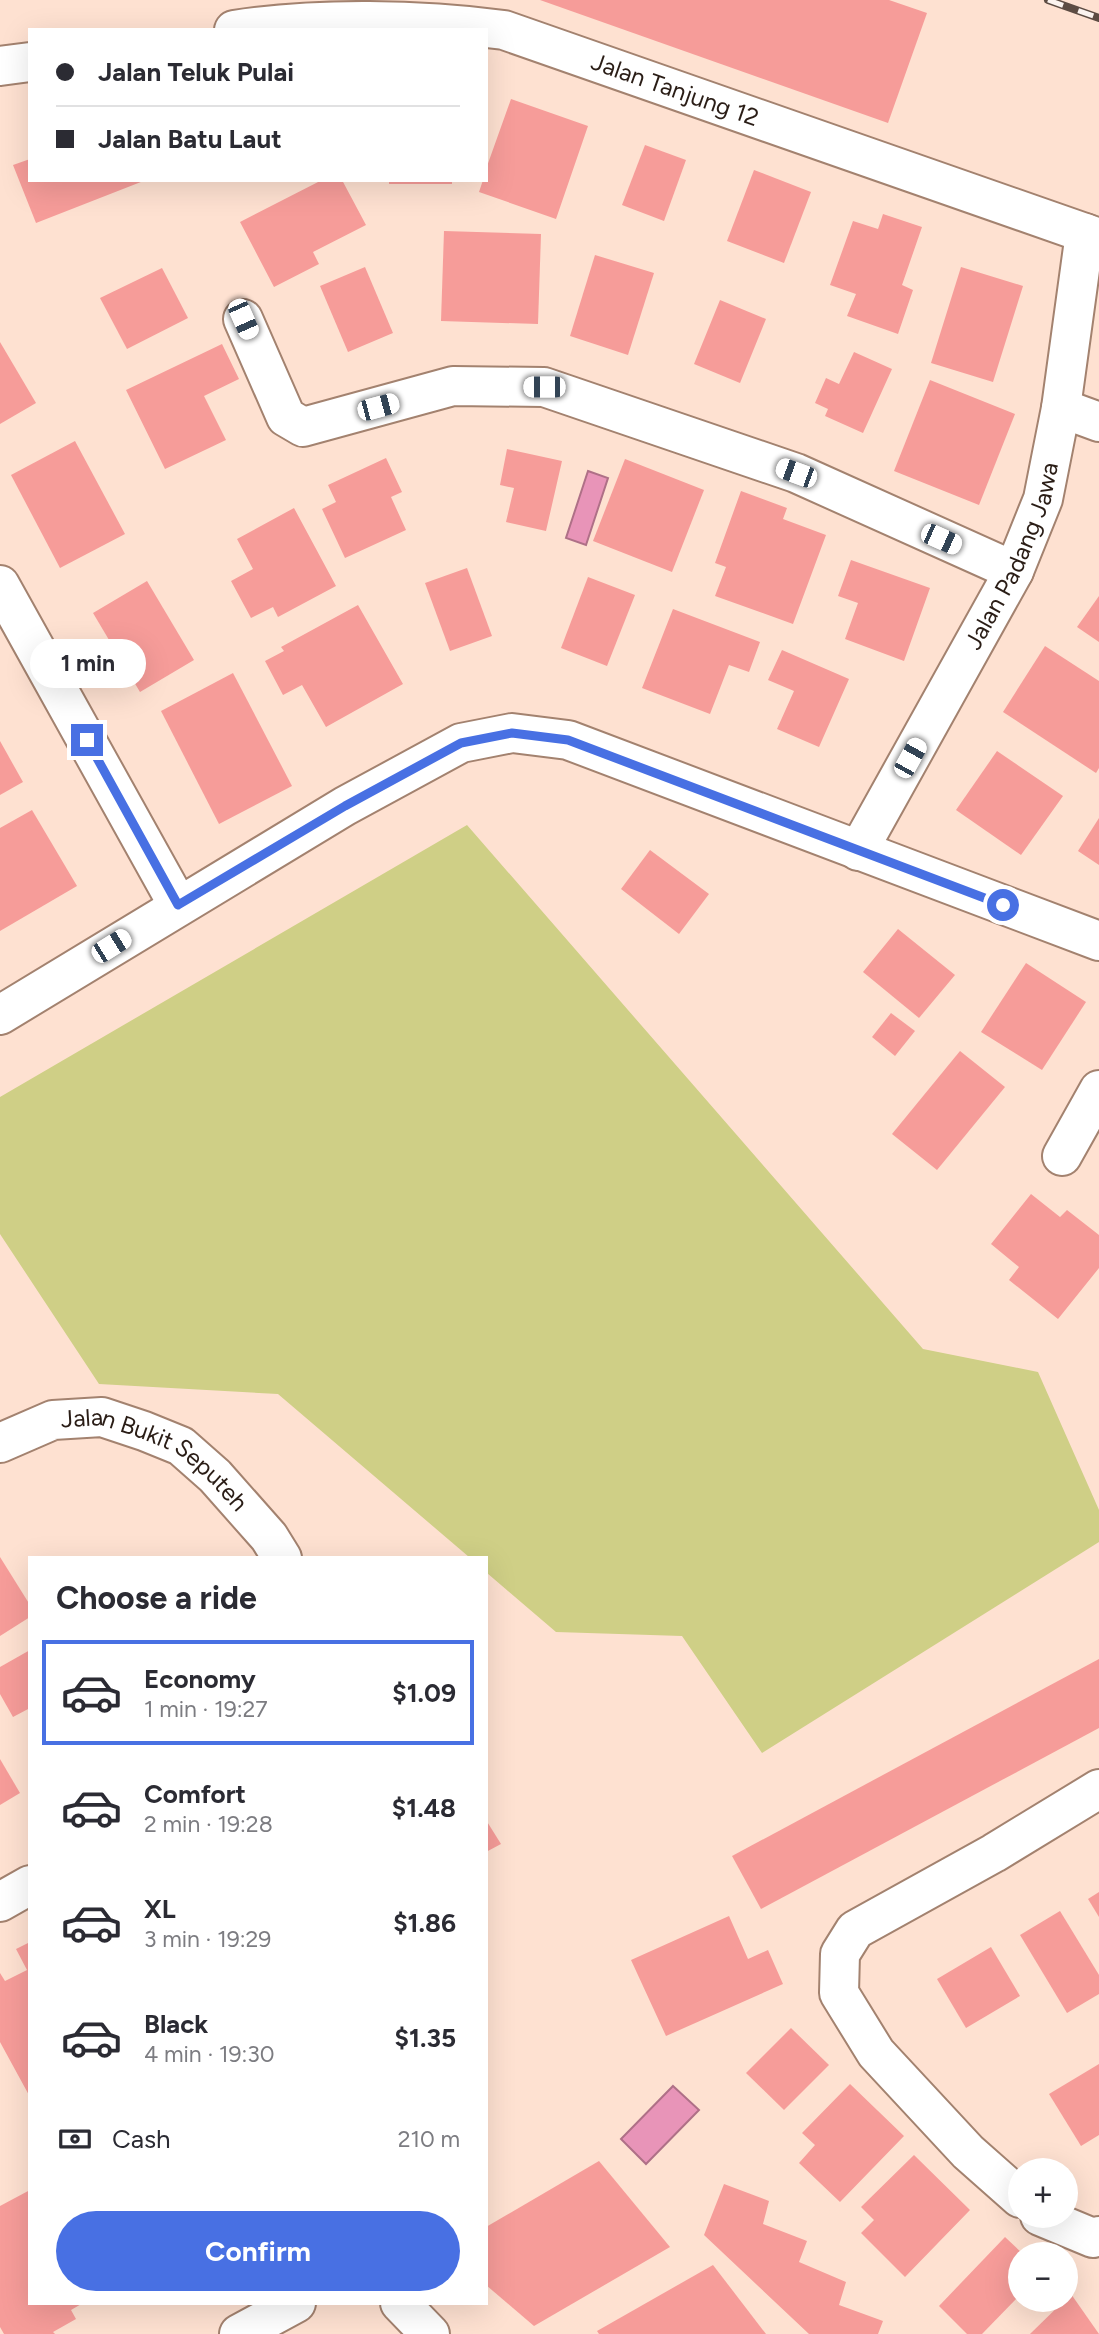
<!DOCTYPE html>
<html lang="en">
<head>
<meta charset="utf-8">
<style>
  :root { --surface:#fff; --page:#f2f2f3; --text:#2b2b33; --muted:#7c7c81; --line:#e1e1e2; --accent:#4870e3 }
  body { margin:0; font-family:Figtree,sans-serif; background:var(--page); color:var(--text); height:100vh; display:flex; flex-direction:column; font-size:26px; white-space:nowrap }
  * { box-sizing:border-box; margin:0 }
  p { font-size:23px; color:var(--muted) }
  .icon { flex:none; width:38px; height:38px; fill:none; stroke:currentColor; stroke-width:2; stroke-linecap:round; stroke-linejoin:round }
  .map { position:relative; flex:1; overflow:hidden }
  .drawer { position:absolute; left:28px; top:1556px; width:460px; height:749px; display:flex; flex-direction:column; background:var(--surface); border-radius:0px; box-shadow:0 7px 28px #0002 }
  .drawer>* { flex:none }
  .guide { position:absolute; left:28px; top:28px; width:460px; height:154px; border-radius:0px; box-shadow:0 7px 28px #0002; display:grid; align-content:center; height:154px; padding:0 28px; background:var(--surface) }
  .fabs { position:absolute; left:1008px; top:2158px; display:grid; gap:14px }
  .fabs a { display:grid; place-items:center; width:70px; height:70px; border-radius:50%; background:var(--surface); box-shadow:0 7px 28px #0002; font-size:35px }
  .end { position:absolute; width:32px; height:32px; margin:-16px; border:9px solid #4870e3; background:#fff; box-shadow:0 0 0 4px #fff }
  .from { border-radius:50% }
  .bubble { position:absolute; height:49px; border-radius:24px; background:var(--surface); box-shadow:0 7px 28px #0002; font-size:23px; font-weight:700; line-height:49px; text-align:center }
  .car { position:absolute; width:21px; height:42px; margin:-21px -10px; border-radius:9px; box-shadow:0 0 5px 2px #0007; background:linear-gradient(#fff 24%,#345 0 40%,#fff 0 76%,#345 0 86%,#fff 0) }
  .guide b { display:flex; align-items:center; gap:24px; height:66px; font-size:26px }
  .guide b+b { border-top:2px solid var(--line) }
  .guide i { width:18px; height:18px; background:var(--text) }
  ul { padding:0; list-style:none }
  li { display:flex; align-items:center; gap:21px; height:105px; margin:0 14px 10px; padding:0 14px; border:4px solid transparent; border-radius:0px }
  li div { flex:1 }
  li b { display:block; font-size:26px }
  li em { font-style:normal; font-weight:700 }
  li.on { border-color:var(--accent) }
  li>.icon { width:63px; height:63px; stroke-width:1.5 }
  h2 { padding:0 28px; font-size:32px; line-height:84px }
  .pay { display:flex; align-items:center; gap:18px; height:77px; padding:0 28px; font-size:26px }
  .pay p { margin-inline-start:auto }
  .primary-button { display:flex; gap:14px; margin-top:auto; padding:14px 28px }
  .primary-button a { flex:1; height:80px; border-radius:42px; background:var(--accent); color:#fff; font-size:28px; font-weight:700; line-height:80px; text-align:center }
  .map>svg:first-child { display:block }
</style>
</head>
<body>
<div class="map">
<svg width="1099" height="2334" viewBox="0 0 1099 2334">
  <rect width="100%" height="100%" fill="#fee1d1"/>
  <polygon fill="#cfcf86" points="467,825 923,1349 1038,1372 1099,1510 1099,1542 762,1753 682,1636 556,1632 487,1573 486,1558 469,1557 278,1394 99,1384 0,1234 0,1097"/>
  <g fill="#e894b8" stroke="#af7087" stroke-width="2">
    <polygon points="588,471 608,478 586,545 566,538"/>
    <polygon points="673,2086 699,2110 646,2164 621,2139"/>
  </g>
  <g fill="#f69c99">
    <polygon points="540,0 889,0 927,13 888,123"/>
    <polygon points="511,99 588,126 556,219 479,192 483,180 486,180 486,169"/>
    <polygon points="645,145 686,160 664,221 622,205"/>
    <polygon points="30,159 30,180 146,180 36,223 13,165"/>
    <polygon points="754,170 811,192 784,263 727,241"/>
    <polygon points="322,180 342,180 366,225 313,252 319,264 274,287 240,222"/>
    <rect x="389" y="180" width="63" height="4"/>
    <polygon points="883,214 922,227 902,285 913,290 898,334 847,316 856,294 830,285 853,221 878,229"/>
    <polygon points="444,231 541,234 538,324 441,321"/>
    <polygon points="595,255 654,273 628,355 570,336"/>
    <polygon points="365,267 393,333 348,352 320,286"/>
    <polygon points="961,267 1023,286 993,382 931,363"/>
    <polygon points="162,268 188,318 127,349 100,298"/>
    <polygon points="720,300 766,319 740,383 694,364"/>
    <polygon points="0,342 36,403 0,424"/>
    <polygon points="222,344 239,379 204,396 226,440 165,469 126,390"/>
    <polygon points="854,352 892,369 863,433 825,416 828,409 815,403 826,378 839,384"/>
    <polygon points="930,380 1015,414 979,505 894,471"/>
    <polygon points="75,441 125,534 60,568 11,475"/>
    <polygon points="507,449 562,461 546,531 506,522 514,488 500,485"/>
    <polygon points="386,458 402,492 391,497 406,530 345,558 322,509 336,502 328,485"/>
    <polygon points="625,459 704,490 672,572 593,541"/>
    <polygon points="741,491 787,508 783,519 826,535 793,624 715,596 726,567 715,563"/>
    <polygon points="294,508 336,586 278,617 273,607 251,618 231,581 253,569 237,539"/>
    <polygon points="851,560 930,588 904,661 845,639 858,603 838,596"/>
    <polygon points="467,568 492,636 450,651 425,583"/>
    <polygon points="588,577 635,595 607,666 561,648"/>
    <polygon points="147,581 194,660 140,692 93,613"/>
    <polygon points="1099,596 1099,642 1077,627"/>
    <polygon points="358,605 403,684 326,727 302,685 283,695 265,661 284,651 281,647"/>
    <polygon points="673,609 760,642 749,672 729,665 710,714 642,688"/>
    <polygon points="1045,646 1099,681 1099,768 1096,773 1003,712"/>
    <polygon points="782,650 849,679 819,747 777,729 794,691 768,680"/>
    <polygon points="233,673 292,786 219,824 161,711"/>
    <polygon points="0,741 23,782 0,795"/>
    <polygon points="997,751 1063,796 1021,855 956,810"/>
    <polygon points="32,810 77,886 0,931 0,828"/>
    <polygon points="1099,818 1099,865 1078,851"/>
    <polygon points="650,850 709,894 679,934 621,889"/>
    <polygon points="898,929 955,975 919,1018 863,972"/>
    <polygon points="1026,963 1086,1002 1042,1070 981,1032"/>
    <polygon points="891,1013 915,1031 895,1056 872,1037"/>
    <polygon points="960,1051 1005,1087 937,1170 892,1134"/>
    <polygon points="1031,1194 1060,1217 1067,1210 1099,1235 1099,1268 1058,1319 1009,1280 1019,1267 991,1244"/>
    <polygon points="0,1557 30,1605 30,1617 0,1636"/>
    <polygon points="30,1650 30,1708 13,1717 0,1694 0,1667"/>
    <polygon points="1099,1659 1099,1728 761,1909 732,1856"/>
    <polygon points="0,1759 20,1793 0,1805"/>
    <polygon points="486,1820 501,1844 486,1852"/>
    <polygon points="1099,1892 1099,1917 1088,1899"/>
    <polygon points="1060,1911 1099,1975 1099,1994 1067,2013 1020,1935"/>
    <polygon points="729,1916 748,1959 768,1950 783,1984 666,2036 631,1960"/>
    <polygon points="30,1942 30,2097 0,2042 0,1973 5,1981 27,1970 16,1949"/>
    <polygon points="991,1947 1020,1996 966,2028 937,1979"/>
    <polygon points="791,2028 829,2065 784,2110 746,2073"/>
    <polygon points="1099,2064 1099,2135 1081,2146 1049,2094"/>
    <polygon points="850,2084 904,2136 840,2202 799,2163 815,2145 802,2133"/>
    <polygon points="914,2155 970,2210 905,2277 861,2233 874,2220 861,2207"/>
    <polygon points="599,2161 670,2247 534,2326 486,2285 486,2227"/>
    <polygon points="724,2184 769,2201 763,2224 807,2241 799,2262 846,2282 839,2305 883,2321 878,2334 809,2334 704,2235"/>
    <polygon points="30,2190 30,2303 83,2303 71,2310 76,2319 53,2332 55,2334 4,2334 0,2327 0,2206"/>
    <polygon points="1005,2237 1023,2254 1020,2295 982,2334 967,2334 939,2306"/>
    <polygon points="713,2265 766,2334 599,2334 597,2331"/>
    <polygon points="1071,2294 1099,2334 1030,2334"/>
  </g>
  <g fill="none" stroke-linecap="round" stroke-linejoin="round">
    <g stroke="#a3826f" stroke-width="42">
      <g id="minor">
        <path id="s1" d="M234,30C317,17 421,19 504,30L1099,238"/>
        <polyline points="0,66 30,62"/>
        <polyline points="243,319 286,417 303,427 453,386 544,387 796,473 1014,571"/>
        <polyline points="1061,408 1099,422"/>
        <polyline points="0,585 178,905"/>
        <path id="s2" d="M858,851L1014,571L1043,499L1061,408L1085,233"/>
        <polyline points="0,1015 345,806 461,743 512,733 568,740 1099,941"/>
        <polyline points="1062,1156 1099,1090"/>
        <path id="s3" d="M0,1443L53,1420L102,1417L144,1431L181,1446L215,1476L269,1537L282,1558"/>
        <polyline points="0,1902 30,1885"/>
        <polyline points="1020,2198 968,2152 876,2053 839,1993 840,1954 855,1930 994,1853 1099,1789"/>
        <polyline points="1040,2216 1093,2238 1099,2236"/>
        <polyline points="400,2303 430,2334"/>
        <polyline points="239,2334 296,2303"/>
      </g>
    </g>
    <use href="#minor" stroke="#fff" stroke-width="38"/>
    <g stroke="#5d4c43" stroke-width="8">
      <polyline id="rail" points="1048,0 1099,18"/>
    </g>
    <use href="#rail" stroke="#fbf3ef" stroke-width="5" stroke-dasharray="16" stroke-linecap="butt"/>
  </g>
  <g fill="none" stroke-linecap="round" stroke-linejoin="round">
    <polyline stroke="#4870e3" stroke-width="9" points="87,740 178,905 345,806 461,743 512,733 568,740 1003,905"/>
  </g>
  <g text-anchor="middle" stroke-width="5" stroke-linejoin="round" paint-order="stroke">
    <g font-size="24" fill="#2a1d16" stroke="#fbf3ef">
      <text dy="8" stroke="none"><textPath href="#s1" startOffset="452">Jalan Tanjung 12</textPath></text>
      <text dy="8" stroke="none"><textPath href="#s2" startOffset="334">Jalan Padang Jawa</textPath></text>
      <text dy="8" stroke="none"><textPath href="#s3" startOffset="172">Jalan Bukit Seputeh</textPath></text>
    </g>
  </g>
</svg>
<div class="fabs">
<a>+</a>
<a>−</a>
</div>
<i class="end from" style="left:1003px;top:905px"></i>
<i class="end" style="left:87px;top:740px"></i>
<div class="bubble" style="left:30px;top:639px;width:116px">1 min</div>
<i class="car" style="left:243px;top:319px;rotate:156deg"></i>
<i class="car" style="left:544px;top:387px;rotate:270deg"></i>
<i class="car" style="left:378px;top:407px;rotate:75deg"></i>
<i class="car" style="left:796px;top:473px;rotate:290deg"></i>
<i class="car" style="left:941px;top:539px;rotate:114deg"></i>
<i class="car" style="left:910px;top:758px;rotate:29deg"></i>
<i class="car" style="left:111px;top:946px;rotate:58deg"></i>
<div class="guide">
<b><i class="from"></i>Jalan Teluk Pulai</b>
<b><i></i>Jalan Batu Laut</b>
</div>
<section class="drawer">
<h2>Choose a ride</h2>
<ul>
<li class="on"><svg class="icon" aria-label="car" viewBox="0 0 24 24"><path d="M5 17H2v-5l4-1 3-4h7l3 4 3 1v5h-3M9 17h6M6 11h13"/><circle cx="7" cy="17" r="2"/><circle cx="17" cy="17" r="2"/></svg><div><b>Economy</b><p>1 min · 19:27</p></div><em>$1.09</em></li>
<li><svg class="icon" aria-label="car" viewBox="0 0 24 24"><path d="M5 17H2v-5l4-1 3-4h7l3 4 3 1v5h-3M9 17h6M6 11h13"/><circle cx="7" cy="17" r="2"/><circle cx="17" cy="17" r="2"/></svg><div><b>Comfort</b><p>2 min · 19:28</p></div><em>$1.48</em></li>
<li><svg class="icon" aria-label="car" viewBox="0 0 24 24"><path d="M5 17H2v-5l4-1 3-4h7l3 4 3 1v5h-3M9 17h6M6 11h13"/><circle cx="7" cy="17" r="2"/><circle cx="17" cy="17" r="2"/></svg><div><b>XL</b><p>3 min · 19:29</p></div><em>$1.86</em></li>
<li><svg class="icon" aria-label="car" viewBox="0 0 24 24"><path d="M5 17H2v-5l4-1 3-4h7l3 4 3 1v5h-3M9 17h6M6 11h13"/><circle cx="7" cy="17" r="2"/><circle cx="17" cy="17" r="2"/></svg><div><b>Black</b><p>4 min · 19:30</p></div><em>$1.35</em></li>
</ul>
<div class="pay"><svg class="icon" aria-label="cash" viewBox="0 0 24 24"><path d="M3 7h18v10H3z"/><circle cx="12" cy="12" r="2"/></svg>Cash<p>210 m</p></div>
<div class="primary-button"><a>Confirm</a></div>
</section>
</div>
</body>
</html>
